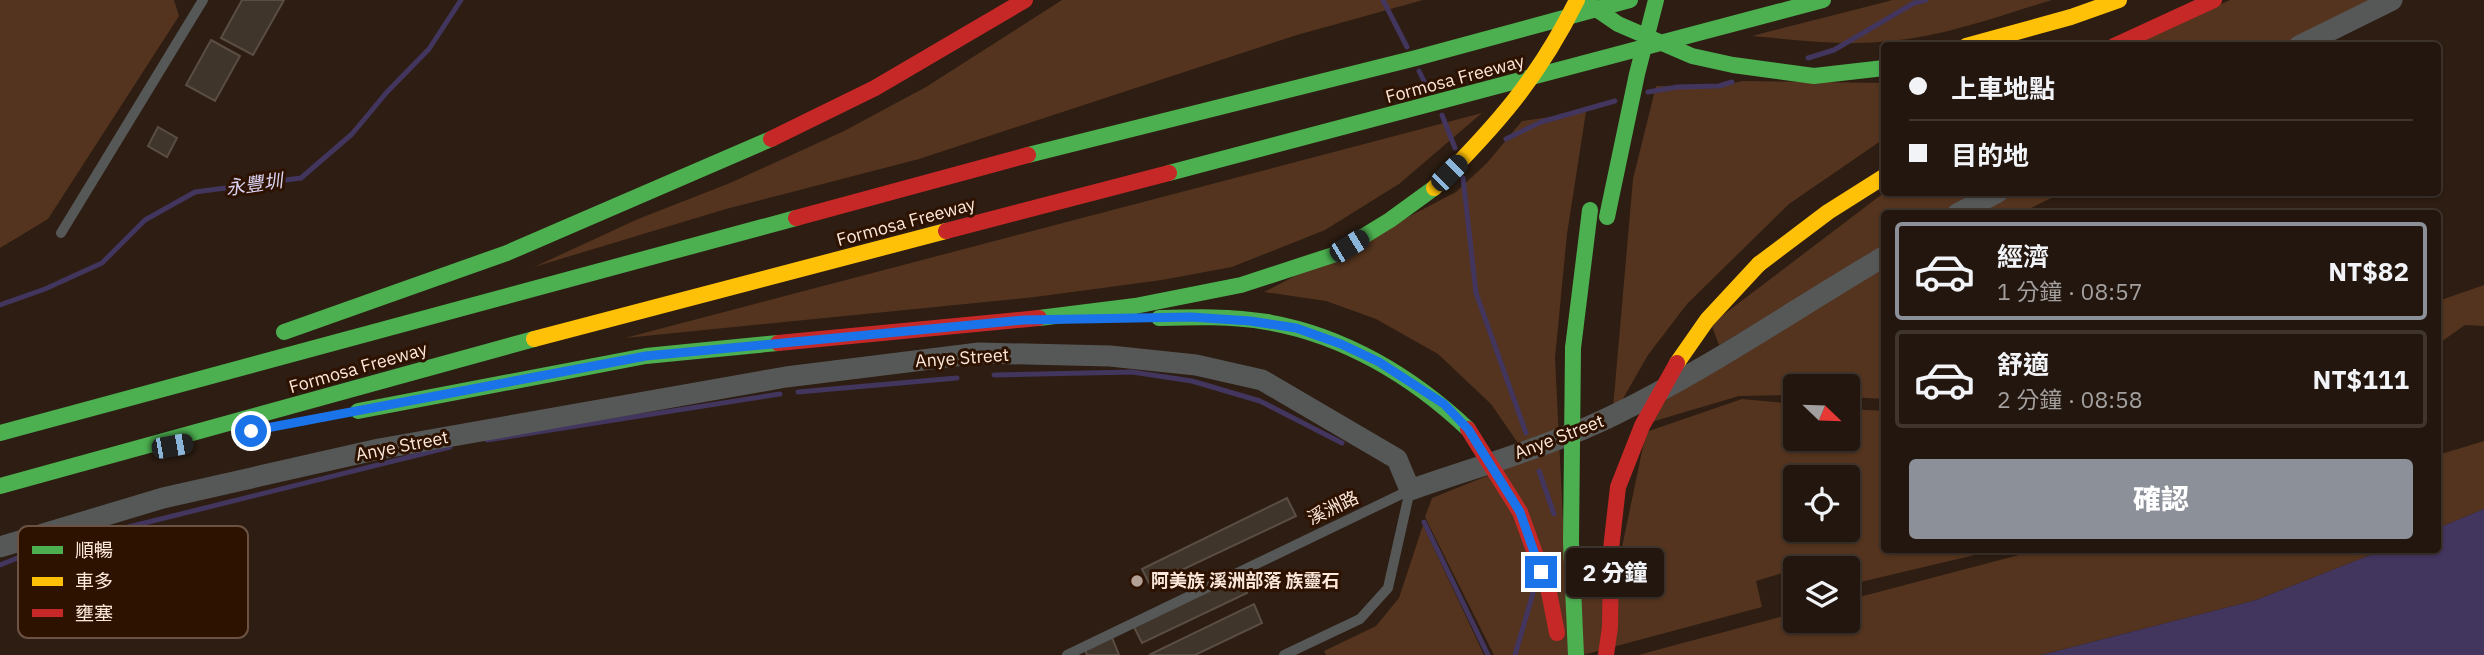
<!DOCTYPE html>
<html lang="zh-TW">
<head>
<meta charset="utf-8">
<style>
  :root { --surface:#22160e; --page:#2e231c; --text:#f1f3f6; --muted:#a29f9e; --line:#3f352e; --accent:#8c9099 }
  body { margin:0; font-family:"IBM Plex Sans","Noto Sans TC",sans-serif; background:var(--page); color:var(--text); height:100vh; display:flex; flex-direction:column; font-size:26px; white-space:nowrap }
  * { box-sizing:border-box; margin:0 }
  p { font-size:23px; color:var(--muted) }
  .icon { flex:none; width:38px; height:38px; fill:none; stroke:currentColor; stroke-width:2; stroke-linecap:round; stroke-linejoin:round }
  .map { position:relative; flex:1; overflow:hidden }
  .drawer { position:absolute; left:1881px; top:210px; width:560px; height:343px; display:flex; flex-direction:column; background:var(--surface); border-radius:7px; box-shadow:0 2px 5px #0004,0 0 0 2px var(--line) }
  .drawer>* { flex:none }
  .top-card { position:absolute; left:1881px; top:42px; width:560px; height:154px; border-radius:7px; box-shadow:0 2px 5px #0004,0 0 0 2px var(--line); display:grid; align-content:center; height:154px; padding:0 28px; background:var(--surface) }
  .needle { width:46px; rotate:113deg }
  .tools { position:absolute; left:1783px; top:374px; display:grid; gap:14px }
  .tools a { display:grid; place-items:center; width:77px; height:77px; border-radius:7px; background:var(--surface); box-shadow:0 2px 5px #0004,0 0 0 2px var(--line); font-size:35px }
  .end { position:absolute; width:32px; height:32px; margin:-16px; border:9px solid #1a73e8; background:#fff; box-shadow:0 0 0 4px #fff }
  .from { border-radius:50% }
  .bubble { position:absolute; height:49px; border-radius:7px; background:var(--surface); box-shadow:0 2px 5px #0004,0 0 0 2px var(--line); font-size:23px; font-weight:800; line-height:49px; text-align:center }
  .car { position:absolute; width:21px; height:42px; margin:-21px -10px; border-radius:9px; box-shadow:0 0 5px 2px #0007; background:linear-gradient(#222 24%,#8ab4d8 0 40%,#222 0 76%,#8ab4d8 0 86%,#222 0) }
  .top-card b { display:flex; align-items:center; gap:24px; height:66px; font-size:26px }
  .top-card b+b { border-top:2px solid var(--line) }
  .top-card i { width:18px; height:18px; background:var(--text) }
  ul { padding:12px 0 0; list-style:none }
  li { display:flex; align-items:center; gap:21px; height:98px; margin:0 14px 10px; padding:0 14px; border:4px solid var(--line); border-radius:7px }
  li div { flex:1 }
  li b { display:block; font-size:26px }
  li em { font-style:normal; font-weight:800 }
  li.active { border-color:var(--accent) }
  li>.icon { width:63px; height:63px; stroke-width:1.5 }
  .action { display:flex; gap:14px; margin-top:auto; padding:14px 28px }
  .action a { flex:1; height:80px; border-radius:7px; background:var(--accent); color:#fff; font-size:28px; font-weight:800; line-height:80px; text-align:center }
  .map>svg:first-child { display:block }
</style>
</head>
<body>
<div class="map">
<svg width="2484" height="655" viewBox="0 0 2484 655">
  <rect width="100%" height="100%" fill="#2d1d12"/>
  <g fill="#54341e" fill-rule="evenodd">
    <polygon points="0,0 174,0 179,16 48,219 0,248"/>
    <polygon points="1062,0 1423,0 1297,35 919,159 726,209 534,267 638,219 730,183 844,131 926,87"/>
    <path d="M1893,0H2052C1999,16 1946,36 1891,41C1845,46 1798,40 1752,36Z"/>
    <polygon points="2230,0 2375,0 2281,45 2132,46"/>
    <polygon points="1742,81 1885,83 1885,138 1789,204 1687,304 1648,355 1621,402 1611,431 1633,179 1656,86 1718,87"/>
    <path d="M1586,112L1567,234L1555,358L1565,560L1621,552L1646,432L1742,399L1795,404L1796,439H1848V409L1885,411V550H1996L1848,585V569H1796L1756,581L1762,607L1583,655H1494L1425,517L1432,498L1529,459L1491,404L1438,354L1376,319L1326,301L1264,292L1456,192L1487,163L1522,121ZM1796,478H1848V530H1796Z"/>
    <polygon points="1482,113 1399,184 1325,230 1232,267 1162,280 1035,297 625,338"/>
    <polygon points="1885,192 1978,193 1940,213 1885,214 1885,247 1719,345 1711,324"/>
    <polygon points="2013,193 2061,193 2021,213 1972,214"/>
    <polygon points="1885,266 1885,399 1848,397 1848,387 1796,387 1795,395 1739,396 1648,423 1663,391"/>
    <polygon points="2484,285 2484,326 2465,325 2438,344 2438,301"/>
    <polygon points="2484,441 2484,509 2438,528 2438,455"/>
    <polygon points="1423,525 1484,655 1326,655 1324,651 1376,626 1399,598"/>
    <polygon points="2038,550 2383,550 2256,600 2041,655 1638,655 1795,613 1796,621 1848,621 1848,600"/>
  </g>
  <polygon fill="#42355e" points="2484,509 2484,655 2041,655 2256,600 2383,550 2438,550 2438,528"/>
  <g fill="none" stroke-linecap="round" stroke-linejoin="round">
    <g stroke="#42355e" stroke-width="5">
      <polyline points="1383,0 1407,47"/>
      <polyline points="1808,58 1834,50 1914,3 1926,0"/>
      <polyline points="1419,71 1429,91"/>
      <polyline points="1648,92 1677,87 1719,86 1732,82"/>
      <polyline points="1442,115 1455,148"/>
      <polyline points="1506,139 1541,122 1615,101"/>
      <polyline points="1463,178 1476,293 1526,433"/>
      <polyline points="0,305 45,289 102,263 145,220 195,192 301,178 352,134 387,92 429,49 461,0"/>
      <polyline points="994,375 1132,372 1192,381 1260,401 1342,443"/>
      <polyline points="798,392 957,378"/>
      <polyline points="487,440 780,394"/>
      <polyline points="1539,471 1554,514"/>
      <polyline points="1424,522 1488,655"/>
      <polyline points="0,565 40,549 450,447"/>
      <polyline points="1515,655 1533,593"/>
    </g>
  </g>
  <g fill="#40352a" stroke="#5a4e44" stroke-width="2">
    <polygon points="242,0 284,0 253,55 221,38"/>
    <polygon points="211,40 240,56 215,101 186,85"/>
    <polygon points="158,127 177,138 167,157 148,146"/>
    <polygon points="1287,498 1296,516 1150,585 1142,569"/>
    <polygon points="1238,574 1247,593 1142,643 1133,625"/>
    <polygon points="1792,595 1795,604 1787,606 1785,597"/>
    <polygon points="1254,604 1262,623 1195,655 1149,655"/>
    <polygon points="1111,635 1119,655 1087,655 1084,647"/>
  </g>
  <g fill="none" stroke-linecap="round" stroke-linejoin="round">
    <g stroke="#565858" stroke-width="10">
      <polyline points="61,233 203,0"/>
      <polyline points="1067,655 1410,490"/>
      <polyline points="1284,655 1360,619 1388,588 1410,490"/>
    </g>
    <g stroke="#565858" stroke-width="21">
      <polyline points="2299,46 2392,0"/>
      <polyline points="1957,214 1998,192"/>
      <path d="M0,547L163,498L379,449L786,377L979,353L1110,356L1196,365L1262,380L1397,459L1410,490C1478,466 1549,447 1614,415C1708,369 1795,309 1885,256"/>
    </g>
    <g stroke="#4caf50" stroke-width="16">
      <polyline points="1028,155 1416,58 1630,0"/>
      <polyline points="1169,173 1823,0"/>
      <polyline points="1039,318 1135,306 1241,285 1333,255 1390,220 1434,188"/>
      <path d="M1159,318C1195,317 1231,316 1267,322C1343,335 1412,376 1468,429"/>
      <polyline points="284,332 507,253 771,139"/>
      <polyline points="1573,348 1590,210"/>
      <polyline points="358,411 646,356 778,343"/>
      <polyline points="0,433 796,218"/>
      <polyline points="0,486 534,339"/>
    </g>
    <g stroke="#ffc107" stroke-width="16">
      <polyline points="1966,46 2071,17 2119,0"/>
      <polyline points="1759,264 1828,212 1885,176"/>
      <polyline points="534,339 946,231"/>
    </g>
    <g stroke="#c62828" stroke-width="16">
      <polyline points="2114,46 2214,0"/>
      <polyline points="771,139 875,88 1025,0"/>
      <polyline points="796,218 1028,155"/>
      <polyline points="946,231 1169,173"/>
      <polyline points="778,343 1039,318"/>
    </g>
    <g stroke="#4caf50" stroke-width="16">
      <polyline points="1583,0 1618,24 1692,56 1733,65 1814,76 1884,68"/>
      <polyline points="1607,217 1637,74 1656,0"/>
      <polyline points="1573,348 1571,542 1576,655"/>
    </g>
    <g stroke="#ffc107" stroke-width="16">
      <path d="M1434,188C1496,126 1538,79 1577,0"/>
      <polyline points="1677,363 1707,320 1759,264"/>
    </g>
    <g stroke="#c62828" stroke-width="16">
      <polyline points="1468,429 1520,512 1549,592 1557,633"/>
      <polyline points="1606,655 1610,627 1611,549 1618,487 1642,426 1677,363"/>
    </g>
  </g>
  <g fill="none" stroke-linecap="round" stroke-linejoin="round">
    <polyline stroke="#1a73e8" stroke-width="9" points="251,431 646,356 1024,320 1191,317 1250,321 1296,328 1341,344 1379,362 1444,404 1468,429 1520,512 1541,572"/>
  </g>
  <circle fill="#b4a195" stroke="#2e1200" stroke-width="2.5" cx="1137" cy="581" r="7"/>
  <g text-anchor="middle" stroke-width="6" stroke-linejoin="round" paint-order="stroke">
    <g font-size="18" fill="#fce8db" stroke="#2e1200">
      <text transform="translate(1455 79) rotate(-15)" y="6">Formosa Freeway</text>
      <text transform="translate(906 222) rotate(-15)" y="6">Formosa Freeway</text>
      <text transform="translate(962 358) rotate(-4)" y="6">Anye Street</text>
      <text transform="translate(358 368) rotate(-16)" y="6">Formosa Freeway</text>
      <text transform="translate(1559 437) rotate(-21)" y="6">Anye Street</text>
      <text transform="translate(402 446) rotate(-11)" y="6">Anye Street</text>
      <text transform="translate(1333 508) rotate(-26)" y="6">溪洲路</text>
    </g>
    <g font-size="18" font-weight="bold" fill="#fce8db" stroke="#2e1200" text-anchor="start">
      <text x="1151" y="587">阿美族 溪洲部落 族靈石</text>
    </g>
    <g font-size="19" font-style="italic" fill="#d9d2f2" stroke="#2e1200">
      <text transform="translate(254 184) rotate(-8)" y="7">永豐圳</text>
    </g>
  </g>
  <rect x="18" y="526" width="230" height="112" rx="10" fill="#2e1200" stroke="#6c5242" stroke-width="2"/>
  <rect x="32" y="546" width="31" height="8" fill="#4caf50"/>
  <rect x="32" y="577" width="31" height="9" fill="#ffc107"/>
  <rect x="32" y="609" width="31" height="8" fill="#c62828"/>
  <g font-size="19" fill="#fce8db">
    <text x="75" y="557">順暢</text>
    <text x="75" y="588">車多</text>
    <text x="75" y="620">壅塞</text>
  </g>
</svg>
<div class="tools">
<a><svg class="needle" viewBox="-14 -14 28 28"><path d="M0-13l5 13h-10z" fill="#e53935"/><path d="M0 13l5-13h-10z" fill="#a29f9e"/></svg></a>
<a><svg class="icon" aria-label="locate" viewBox="0 0 24 24"><circle cx="12" cy="12" r="6"/><path d="M12 2v4M12 18v4M2 12h4M18 12h4"/></svg></a>
<a><svg class="icon" aria-label="layers" viewBox="0 0 24 24"><path d="M12 4l9 5-9 5-9-5zM3 14l9 5 9-5"/></svg></a>
</div>
<i class="end from" style="left:251px;top:431px"></i>
<i class="end" style="left:1541px;top:572px"></i>
<div class="bubble" style="left:1566px;top:548px;width:98px">2 分鐘</div>
<i class="car" style="left:1449px;top:173px;rotate:45deg"></i>
<i class="car" style="left:1349px;top:246px;rotate:59deg"></i>
<i class="car" style="left:172px;top:446px;rotate:80deg"></i>
<div class="top-card">
<b><i class="from"></i>上車地點</b>
<b><i></i>目的地</b>
</div>
<section class="drawer">
<ul>
<li class="active"><svg class="icon" aria-label="car" viewBox="0 0 24 24"><path d="M5 17H2v-5l4-1 3-4h7l3 4 3 1v5h-3M9 17h6M6 11h13"/><circle cx="7" cy="17" r="2"/><circle cx="17" cy="17" r="2"/></svg><div><b>經濟</b><p>1 分鐘 · 08:57</p></div><em>NT$82</em></li>
<li><svg class="icon" aria-label="car" viewBox="0 0 24 24"><path d="M5 17H2v-5l4-1 3-4h7l3 4 3 1v5h-3M9 17h6M6 11h13"/><circle cx="7" cy="17" r="2"/><circle cx="17" cy="17" r="2"/></svg><div><b>舒適</b><p>2 分鐘 · 08:58</p></div><em>NT$111</em></li>
</ul>
<div class="action"><a>確認</a></div>
</section>
</div>
</body>
</html>
